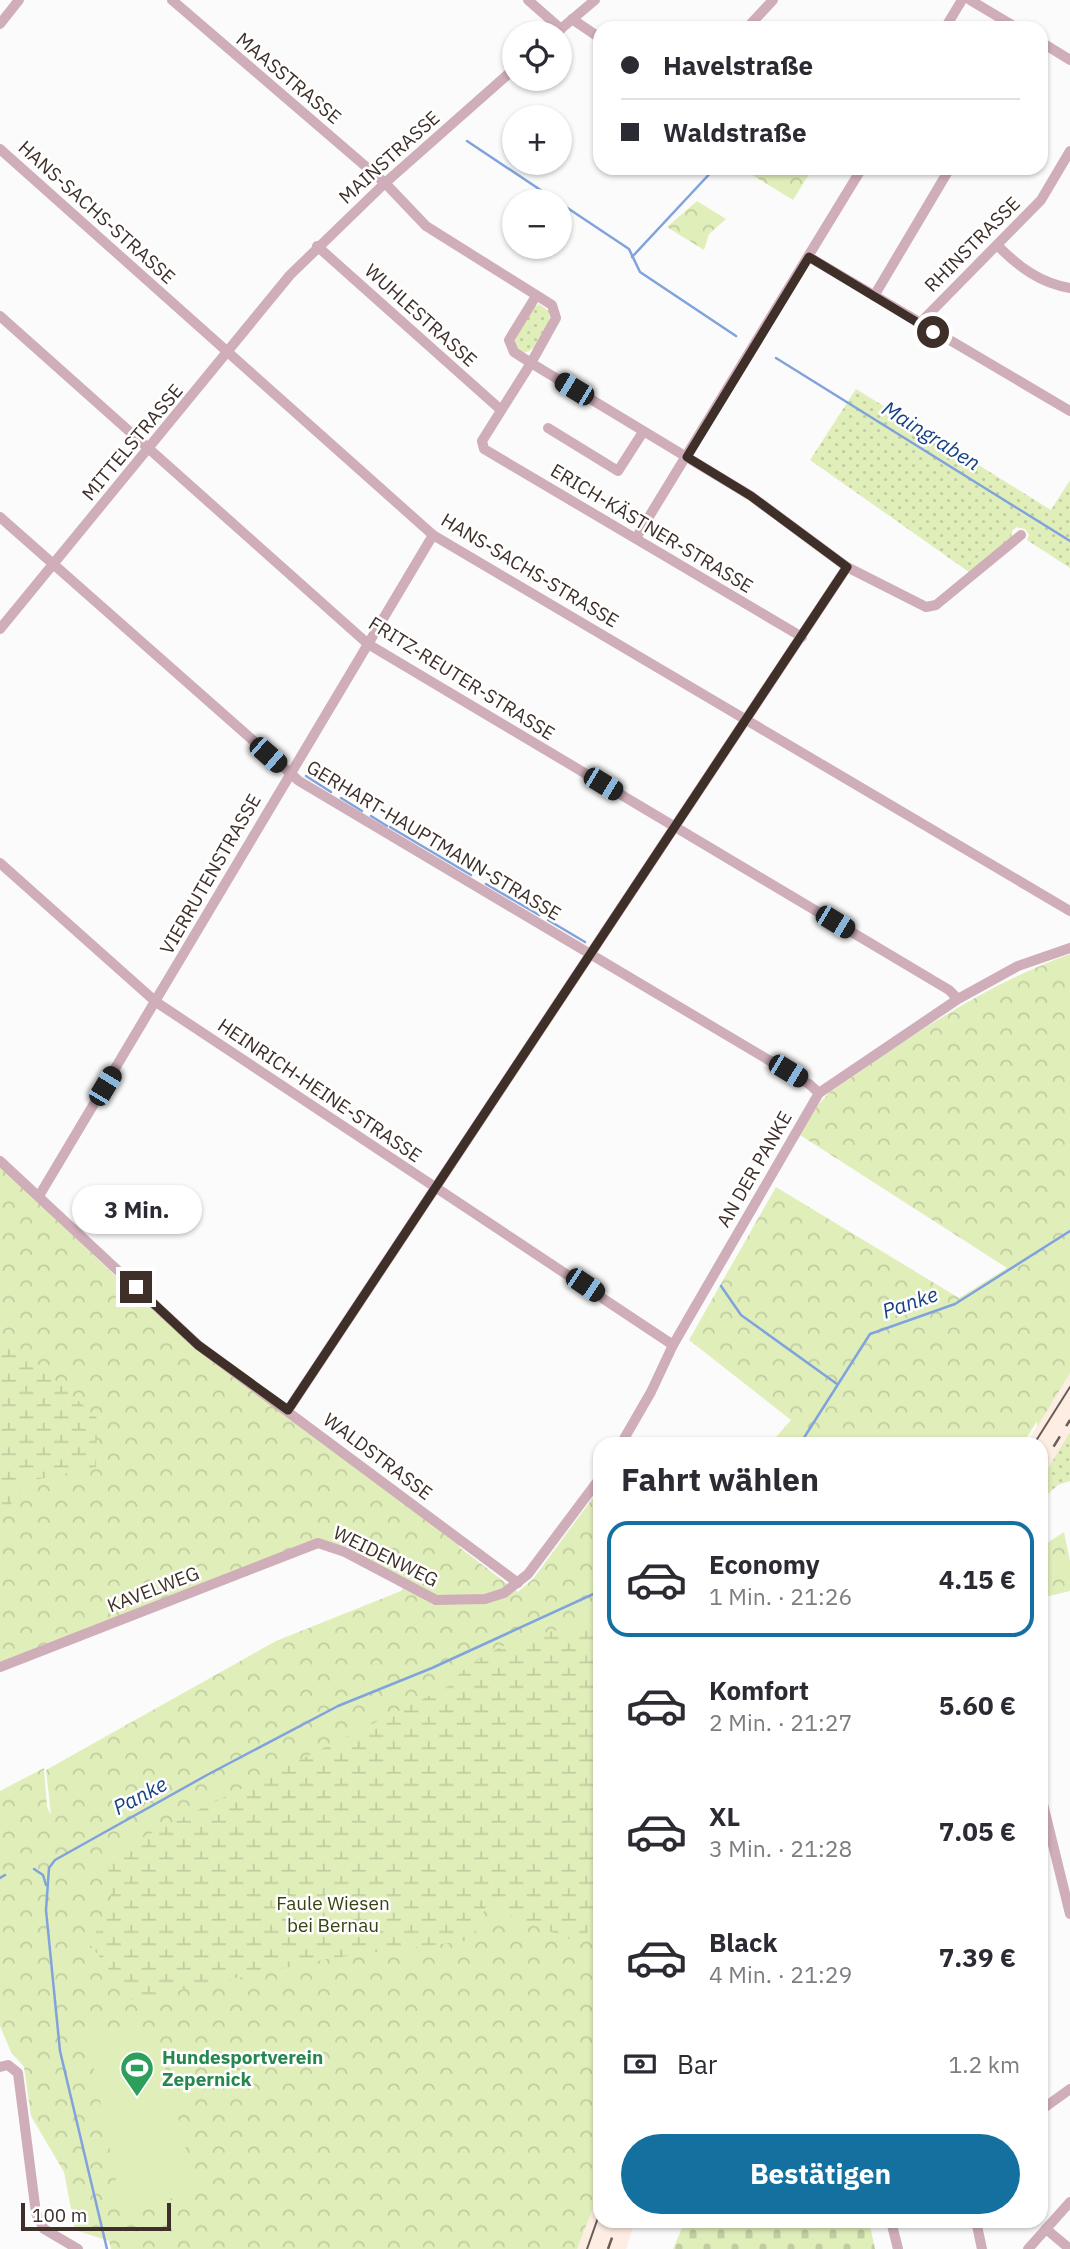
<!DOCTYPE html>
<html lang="de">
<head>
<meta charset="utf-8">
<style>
  :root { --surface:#fff; --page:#f7f7f7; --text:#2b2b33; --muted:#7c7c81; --line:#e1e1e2; --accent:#14709f }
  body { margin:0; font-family:"IBM Plex Sans",sans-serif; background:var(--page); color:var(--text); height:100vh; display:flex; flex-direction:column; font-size:26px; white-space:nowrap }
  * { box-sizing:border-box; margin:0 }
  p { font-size:23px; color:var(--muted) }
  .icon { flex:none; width:38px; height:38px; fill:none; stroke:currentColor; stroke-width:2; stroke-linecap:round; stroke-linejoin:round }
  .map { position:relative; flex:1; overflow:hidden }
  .details { position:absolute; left:593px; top:1437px; width:455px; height:791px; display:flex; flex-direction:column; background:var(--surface); border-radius:21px; box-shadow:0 2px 5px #0004 }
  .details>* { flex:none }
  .guide { position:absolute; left:593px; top:21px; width:455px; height:154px; border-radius:21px; box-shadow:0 2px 5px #0004; display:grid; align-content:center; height:154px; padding:0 28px; background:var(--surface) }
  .buttons { position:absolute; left:502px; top:21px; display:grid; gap:14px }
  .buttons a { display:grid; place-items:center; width:70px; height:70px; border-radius:50%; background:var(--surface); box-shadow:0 2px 5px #0004; font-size:35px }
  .scale { position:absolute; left:21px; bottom:18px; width:150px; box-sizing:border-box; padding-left:7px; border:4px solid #3e3028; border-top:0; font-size:19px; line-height:24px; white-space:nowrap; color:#3e3028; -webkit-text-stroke:5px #fff; paint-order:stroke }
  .end { position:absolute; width:32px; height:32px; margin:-16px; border:9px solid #3e3028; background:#fff; box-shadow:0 0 0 4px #fff }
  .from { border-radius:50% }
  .bubble { position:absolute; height:49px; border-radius:24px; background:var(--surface); box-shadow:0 2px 5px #0004; font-size:23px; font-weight:700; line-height:49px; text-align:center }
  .car { position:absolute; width:21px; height:42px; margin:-21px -10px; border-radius:9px; box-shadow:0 0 5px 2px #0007; background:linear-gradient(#222 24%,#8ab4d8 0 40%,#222 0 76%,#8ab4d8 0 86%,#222 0) }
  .guide b { display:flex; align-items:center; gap:24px; height:66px; font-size:26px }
  .guide b+b { border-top:2px solid var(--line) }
  .guide i { width:18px; height:18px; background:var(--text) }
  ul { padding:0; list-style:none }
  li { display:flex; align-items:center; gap:21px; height:116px; margin:0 14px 10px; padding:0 14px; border:4px solid transparent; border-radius:21px }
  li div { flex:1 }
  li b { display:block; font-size:26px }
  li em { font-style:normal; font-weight:700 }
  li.active { border-color:var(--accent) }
  li>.icon { width:63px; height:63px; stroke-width:1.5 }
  h2 { padding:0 28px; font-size:32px; line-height:84px }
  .pay { display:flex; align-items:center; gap:18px; height:77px; padding:0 28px; font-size:26px }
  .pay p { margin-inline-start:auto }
  .action { display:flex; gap:14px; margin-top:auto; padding:14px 28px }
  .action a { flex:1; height:80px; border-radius:42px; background:var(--accent); color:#fff; font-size:28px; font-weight:700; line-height:80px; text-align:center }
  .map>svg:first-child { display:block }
</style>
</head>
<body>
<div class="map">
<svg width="1070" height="2249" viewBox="0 0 1070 2249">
  <defs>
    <pattern id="grass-dots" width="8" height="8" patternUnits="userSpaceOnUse" patternTransform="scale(1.75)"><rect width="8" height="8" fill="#e0eeba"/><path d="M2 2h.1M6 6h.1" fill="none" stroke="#c1cca0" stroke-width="1.8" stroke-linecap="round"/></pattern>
    <pattern id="forest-crowns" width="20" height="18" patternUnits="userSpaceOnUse" patternTransform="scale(1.75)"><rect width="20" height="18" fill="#e0eeba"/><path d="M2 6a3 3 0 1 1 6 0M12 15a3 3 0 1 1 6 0" fill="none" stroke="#c1cca0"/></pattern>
    <pattern id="wetland-marsh" width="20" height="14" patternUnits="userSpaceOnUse" patternTransform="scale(1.75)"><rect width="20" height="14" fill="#e0eeba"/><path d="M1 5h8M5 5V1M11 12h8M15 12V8" fill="none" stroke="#c1cca0"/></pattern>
    <pattern id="cemetery-stones" width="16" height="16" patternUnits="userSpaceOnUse" patternTransform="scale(1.75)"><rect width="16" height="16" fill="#e0eeba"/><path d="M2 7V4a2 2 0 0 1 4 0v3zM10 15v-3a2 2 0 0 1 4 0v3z" fill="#c1cca0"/></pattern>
  </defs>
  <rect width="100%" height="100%" fill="#fbfbfb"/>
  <g fill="#feede2">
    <polygon points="1070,1373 1070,1432 1041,1480 1041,1444 1026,1444"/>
    <polygon points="600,2189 600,2221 635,2221 626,2249 577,2249"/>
  </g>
  <g fill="url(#grass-dots)">
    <path d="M539,304L549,311C553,325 538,351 523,353L515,347C514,331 524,312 539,304Z"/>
    <polygon points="856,389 1051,510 1070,480 1070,568 1027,540 1029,535 1025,529 1017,527 1012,531 1011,540 969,572 810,460"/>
    <polygon points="1070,1432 1070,1481 1058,1485 1041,1500 1041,1480"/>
  </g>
  <g fill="url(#forest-crowns)">
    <polygon points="741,168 813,168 793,200"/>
    <polygon points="697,201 726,219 709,234 704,250 667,227"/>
    <path d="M1070,954V1373L1037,1427V1421L1023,1444H770L791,1420L689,1340L776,1187L959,1298L1007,1268L800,1135L818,1105L830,1092C911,1037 977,988 1070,954Z"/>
    <polygon points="0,1165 109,1270 196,1348 461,1545 459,1547 518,1592 533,1579 592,1499 600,1504 600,2190 577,2249 111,2249 109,2241 75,2230 64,2172 31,2116 24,2067 11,2052 0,2026 0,1791 44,1768 47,1807 51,1815 46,1770 276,1641 401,1591 407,1583 346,1547 320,1540 0,1662"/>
    <polygon points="1064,1532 1070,1561 1070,1591 1041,1598 1041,1547"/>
  </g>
  <g fill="url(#wetland-marsh)">
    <polygon points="0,1337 10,1339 97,1418 96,1467 25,1482 0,1521"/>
    <path d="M600,1621V1906L582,1944L486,1906L473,1940L332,1958L132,2000L89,1943L112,1907L107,1855L447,1687C484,1643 542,1630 597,1625Z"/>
  </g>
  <polygon fill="url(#cemetery-stones)" points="685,2221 869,2221 875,2249 673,2249"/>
  <polygon fill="#e0eeba" points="156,2032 197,2192 122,2210 87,2035"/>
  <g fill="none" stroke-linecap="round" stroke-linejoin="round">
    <g stroke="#80a3dd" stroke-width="2.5">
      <polyline points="467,141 557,201"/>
      <polyline points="560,203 629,249 640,272 736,336"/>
      <polyline points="632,257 715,168"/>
      <polyline points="776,358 1070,541"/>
      <polyline points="306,776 331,792"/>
      <polyline points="341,798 362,811"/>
      <polyline points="371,816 387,826"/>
      <polyline points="390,827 471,875"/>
      <polyline points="486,884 539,915"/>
      <polyline points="548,920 585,942"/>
      <polyline points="721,1286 741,1315 837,1384"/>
      <polyline points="800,1444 870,1334 955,1304 1070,1231"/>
      <polyline points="34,1869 43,1875 46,1885"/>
      <polyline points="0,1878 5,1875"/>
      <polyline points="107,2249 60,2051 46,1910 49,1868 55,1860 207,1775 338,1706 432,1668 600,1591"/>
    </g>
    <g stroke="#cfadb9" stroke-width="10">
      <polyline points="172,0 385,183 426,226 552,305 556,318 531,363 751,496 847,567 926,607 936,605 1021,535"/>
      <polyline points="528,0 561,29"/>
      <polyline points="970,0 1017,28"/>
      <polyline points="572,19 600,38"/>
      <polyline points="0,24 19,0"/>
      <polyline points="747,28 773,0"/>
      <polyline points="945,28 962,0"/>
      <polyline points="556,33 595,0"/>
      <polyline points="1041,42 1070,60"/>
      <polyline points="0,149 433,535 1070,911"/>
      <polyline points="317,246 501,410"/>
      <path d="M998,246C1019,267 1040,283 1070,288"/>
      <polyline points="809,257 1070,411"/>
      <polyline points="536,296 509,340 514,352 531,363 482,441 484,449 802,637"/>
      <polyline points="874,296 950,168"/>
      <polyline points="0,316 368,644 949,990 958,999"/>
      <polyline points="919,324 1041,200 1070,151"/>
      <polyline points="548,428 618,471 643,432"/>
      <polyline points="0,517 299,781 809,1084 819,1093"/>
      <polyline points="636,538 862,168"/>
      <polyline points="0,629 290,275 385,183 514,69"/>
      <polyline points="0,863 156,1002 673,1345"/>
      <polyline points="0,1161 198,1345 518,1583"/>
      <polyline points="39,1196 433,535"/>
      <polyline points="288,1410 847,567"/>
      <polyline points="621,1444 651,1392 673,1345 819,1093 958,999 1018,966 1070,948"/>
      <polyline points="0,1667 318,1543 345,1552 436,1600 485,1599 504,1593 528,1574 600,1478"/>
      <polyline points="1041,1796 1070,1914"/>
      <polyline points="0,2067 8,2065 18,2073 36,2213 44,2229 78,2249"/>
      <polyline points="1041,2110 1070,2089"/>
      <polyline points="891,2221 898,2249"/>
      <polyline points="976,2221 982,2249"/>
      <polyline points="1046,2229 1070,2249"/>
      <polyline points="1028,2249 1070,2202"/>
    </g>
    <g stroke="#685d56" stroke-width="2">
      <polyline points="1034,1444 1070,1387"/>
      <polyline points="587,2249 600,2212"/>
    </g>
    <g stroke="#685d56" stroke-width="2.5" stroke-dasharray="12 12" stroke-linecap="butt">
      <polyline points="1041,1467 1070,1420"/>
      <polyline points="608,2249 618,2221"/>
    </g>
  </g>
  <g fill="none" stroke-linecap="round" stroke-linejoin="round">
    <polyline stroke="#3e3028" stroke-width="9" points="136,1287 198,1345 288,1410 847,567 751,496 687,457 809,257 933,332"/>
  </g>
  <defs>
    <g id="stadium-pin" transform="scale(1.75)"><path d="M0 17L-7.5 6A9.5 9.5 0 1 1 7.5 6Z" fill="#2e9e5b" stroke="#fff"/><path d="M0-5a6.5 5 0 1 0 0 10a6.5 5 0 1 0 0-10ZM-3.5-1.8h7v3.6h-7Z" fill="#fff"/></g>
  </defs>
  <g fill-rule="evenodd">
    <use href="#stadium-pin" x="137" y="2068"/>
  </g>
  <g text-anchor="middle" stroke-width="5" stroke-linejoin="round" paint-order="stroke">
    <g font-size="19" fill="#3e3028" stroke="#fff">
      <text transform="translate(289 78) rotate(40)" y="7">MAASSTRASSE</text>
      <text transform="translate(389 157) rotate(-42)" y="7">MAINSTRASSE</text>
      <text transform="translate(97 212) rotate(42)" y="7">HANS-SACHS-STRASSE</text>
      <text transform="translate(972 244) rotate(-45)" y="7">RHINSTRASSE</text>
      <text transform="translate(421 315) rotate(42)" y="7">WUHLESTRASSE</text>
      <text transform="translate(132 442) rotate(-50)" y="7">MITTELSTRASSE</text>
      <text transform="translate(652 528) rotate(31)" y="7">ERICH-KÄSTNER-STRASSE</text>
      <text transform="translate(530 570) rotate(31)" y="7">HANS-SACHS-STRASSE</text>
      <text transform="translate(462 678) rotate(32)" y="7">FRITZ-REUTER-STRASSE</text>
      <text transform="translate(434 840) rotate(31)" y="7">GERHART-HAUPTMANN-STRASSE</text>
      <text transform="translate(210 874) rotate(-60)" y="7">VIERRUTENSTRASSE</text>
      <text transform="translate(320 1090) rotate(34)" y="7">HEINRICH-HEINE-STRASSE</text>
      <text transform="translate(754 1169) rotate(-60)" y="7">AN DER PANKE</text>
      <text transform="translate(378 1456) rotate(37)" y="7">WALDSTRASSE</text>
      <text transform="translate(386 1556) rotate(26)" y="7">WEIDENWEG</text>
      <text transform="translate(153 1589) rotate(-21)" y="7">KAVELWEG</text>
    </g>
    <g font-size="19" fill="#38430f" stroke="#fff">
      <text x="333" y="1910">Faule Wiesen<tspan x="333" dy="22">bei Bernau</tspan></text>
    </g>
    <g font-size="19" font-weight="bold" fill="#27864d" stroke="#fff" text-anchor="start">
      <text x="162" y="2064">Hundesportverein<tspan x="162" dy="22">Zepernick</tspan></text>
    </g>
    <g font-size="21" font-style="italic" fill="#174184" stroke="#fff">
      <text transform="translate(931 436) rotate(32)" y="7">Maingraben</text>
      <text transform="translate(910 1303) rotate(-19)" y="7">Panke</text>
      <text transform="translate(140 1796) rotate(-28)" y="7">Panke</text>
    </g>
  </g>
</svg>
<div class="buttons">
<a><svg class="icon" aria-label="locate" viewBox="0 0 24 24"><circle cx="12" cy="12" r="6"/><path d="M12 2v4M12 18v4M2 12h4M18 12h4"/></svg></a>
<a>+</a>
<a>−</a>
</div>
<div class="scale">100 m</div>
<i class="end from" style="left:933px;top:332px"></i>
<i class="end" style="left:136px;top:1287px"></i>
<div class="bubble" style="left:72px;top:1185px;width:130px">3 Min.</div>
<i class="car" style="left:574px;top:389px;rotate:301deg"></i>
<i class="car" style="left:268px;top:755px;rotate:131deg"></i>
<i class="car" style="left:603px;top:784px;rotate:121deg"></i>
<i class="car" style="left:835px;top:922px;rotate:121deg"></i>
<i class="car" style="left:788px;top:1071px;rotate:121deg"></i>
<i class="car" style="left:105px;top:1086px;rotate:31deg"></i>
<i class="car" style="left:585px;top:1285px;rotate:124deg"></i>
<div class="guide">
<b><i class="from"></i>Havelstraße</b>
<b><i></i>Waldstraße</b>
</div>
<section class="details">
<h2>Fahrt wählen</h2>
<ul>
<li class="active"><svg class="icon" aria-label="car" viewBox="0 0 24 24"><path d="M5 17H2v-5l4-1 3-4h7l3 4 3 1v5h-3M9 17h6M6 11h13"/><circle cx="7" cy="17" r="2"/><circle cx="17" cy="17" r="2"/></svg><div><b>Economy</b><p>1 Min. · 21:26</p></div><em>4.15 €</em></li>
<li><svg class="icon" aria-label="car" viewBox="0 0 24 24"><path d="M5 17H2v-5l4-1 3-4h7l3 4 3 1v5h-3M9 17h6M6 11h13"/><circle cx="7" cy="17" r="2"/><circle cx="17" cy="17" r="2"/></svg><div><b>Komfort</b><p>2 Min. · 21:27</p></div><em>5.60 €</em></li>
<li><svg class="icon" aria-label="car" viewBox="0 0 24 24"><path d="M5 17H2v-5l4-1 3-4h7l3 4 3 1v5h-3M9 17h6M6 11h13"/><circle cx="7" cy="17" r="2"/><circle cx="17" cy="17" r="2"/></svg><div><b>XL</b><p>3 Min. · 21:28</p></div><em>7.05 €</em></li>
<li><svg class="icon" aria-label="car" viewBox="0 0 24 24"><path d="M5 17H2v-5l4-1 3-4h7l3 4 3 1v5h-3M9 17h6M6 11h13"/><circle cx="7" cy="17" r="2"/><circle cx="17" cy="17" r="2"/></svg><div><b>Black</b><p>4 Min. · 21:29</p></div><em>7.39 €</em></li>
</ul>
<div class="pay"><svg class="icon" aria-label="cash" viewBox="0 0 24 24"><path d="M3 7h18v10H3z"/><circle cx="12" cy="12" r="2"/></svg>Bar<p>1.2 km</p></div>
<div class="action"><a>Bestätigen</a></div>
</section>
</div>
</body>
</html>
